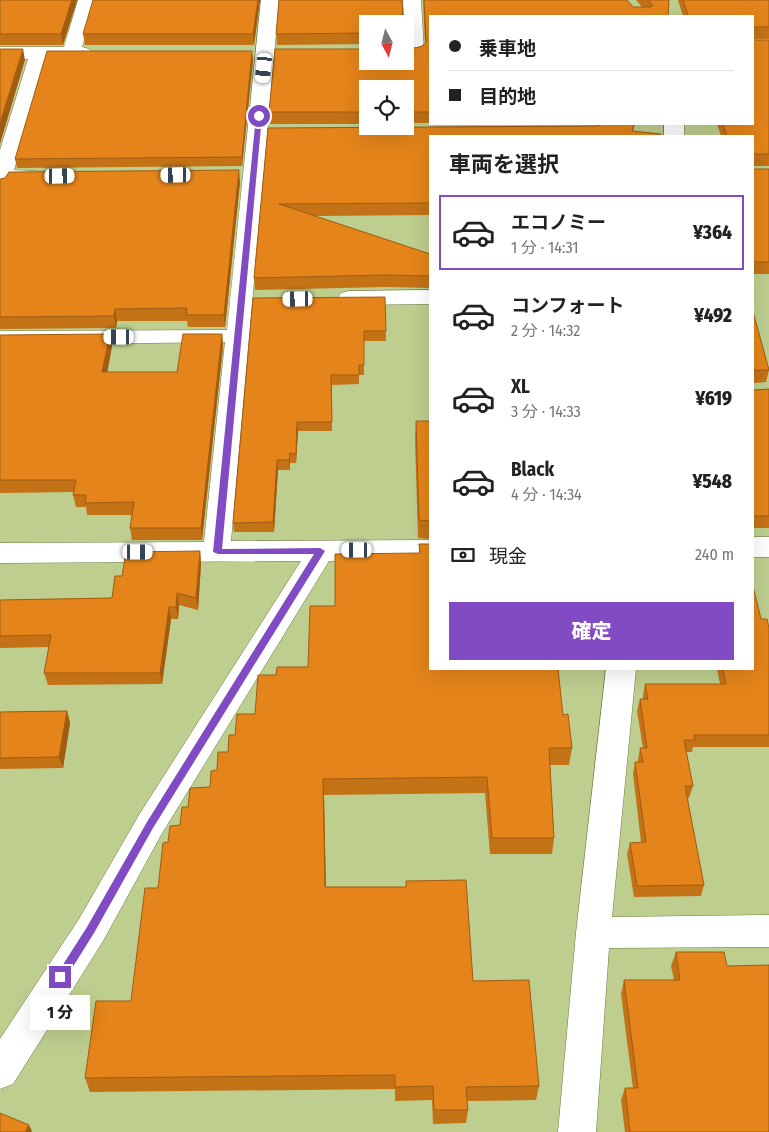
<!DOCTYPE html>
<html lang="ja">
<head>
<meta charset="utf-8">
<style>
  :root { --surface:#fff; --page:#f2f2f2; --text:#222; --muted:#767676; --line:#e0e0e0; --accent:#804bc3 }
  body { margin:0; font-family:"Fira Sans Condensed","Noto Sans JP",sans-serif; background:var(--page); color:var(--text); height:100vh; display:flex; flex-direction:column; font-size:19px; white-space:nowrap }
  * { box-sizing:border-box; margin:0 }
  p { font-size:16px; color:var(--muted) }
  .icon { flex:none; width:28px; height:28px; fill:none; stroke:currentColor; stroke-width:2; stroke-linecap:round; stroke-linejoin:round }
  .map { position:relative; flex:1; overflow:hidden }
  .side { position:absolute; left:429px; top:135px; width:325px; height:535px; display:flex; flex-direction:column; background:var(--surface); border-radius:0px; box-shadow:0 5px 20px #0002 }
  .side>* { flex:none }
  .banner { position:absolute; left:429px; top:15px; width:325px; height:110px; border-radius:0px; box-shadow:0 5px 20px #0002; display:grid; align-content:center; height:110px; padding:0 20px; background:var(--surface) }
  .needle { width:32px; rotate:173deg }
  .controls { position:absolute; left:359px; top:15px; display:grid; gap:10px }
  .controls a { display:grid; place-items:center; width:55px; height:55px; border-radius:0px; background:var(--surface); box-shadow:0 5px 20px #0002; font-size:25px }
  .end { position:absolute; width:22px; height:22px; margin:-11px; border:6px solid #804bc3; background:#fff; box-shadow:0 0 0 2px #fff }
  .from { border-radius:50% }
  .bubble { position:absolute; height:35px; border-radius:0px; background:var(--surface); box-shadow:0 5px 20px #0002; font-size:16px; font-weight:800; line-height:35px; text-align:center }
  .car { position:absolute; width:15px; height:30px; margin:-15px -8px; border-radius:6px; box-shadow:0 0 4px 1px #0007; background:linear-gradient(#fff 24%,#345 0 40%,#fff 0 76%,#345 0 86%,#fff 0) }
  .banner b { display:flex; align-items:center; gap:18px; height:48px; font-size:19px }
  .banner b+b { border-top:1px solid var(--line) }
  .banner i { width:12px; height:12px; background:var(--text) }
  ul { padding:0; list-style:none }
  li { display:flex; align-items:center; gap:15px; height:75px; margin:0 10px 8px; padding:0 10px; border:2px solid transparent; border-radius:0px }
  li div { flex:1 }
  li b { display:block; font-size:19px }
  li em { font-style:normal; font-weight:800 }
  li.on { border-color:var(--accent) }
  li>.icon { width:45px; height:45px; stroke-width:1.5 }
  h2 { padding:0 20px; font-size:22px; line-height:60px }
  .pay { display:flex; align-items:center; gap:12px; height:55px; padding:0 20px; font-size:19px }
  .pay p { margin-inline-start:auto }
  .button { display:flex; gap:10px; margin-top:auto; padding:10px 20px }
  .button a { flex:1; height:58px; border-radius:0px; background:var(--accent); color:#fff; font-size:20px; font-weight:800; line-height:58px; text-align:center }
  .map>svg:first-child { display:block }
</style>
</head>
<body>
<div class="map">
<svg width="769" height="1132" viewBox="0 0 769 1132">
  <rect width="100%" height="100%" fill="#bdce8f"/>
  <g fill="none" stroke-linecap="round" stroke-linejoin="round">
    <g stroke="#6c7b40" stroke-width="1">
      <g id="street">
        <polygon points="78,0 96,0 82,47 89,49 92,53 89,57 47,59 14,170 51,172 54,176 51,180 11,182 7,188 0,190 0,150 28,59 0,59 0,47 64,47"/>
        <polygon points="261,0 279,0 231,541 430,540 430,560 329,561 161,835 103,941 13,1084 0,1089 0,1039 79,919 139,815 301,561 0,563 0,543 204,542 225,342 0,345 0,331 227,330"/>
        <polygon points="403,0 421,0 424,52 421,56 415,58 409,56 406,52"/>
        <rect x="664" y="124" width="20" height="12"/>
        <polygon points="430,290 430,304 349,305 341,303 338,298 341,293 349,291"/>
        <rect x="752" y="537" width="17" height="20"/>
        <polygon points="606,669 636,669 612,917 769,915 769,947 609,948 596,1132 558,1132 576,933"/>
      </g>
    </g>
    <use href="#street" fill="#fff" fill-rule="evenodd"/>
  </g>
  <g fill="#c47216">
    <polygon points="0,0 77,0 63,45 0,45"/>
    <polygon points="93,0 260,0 254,45 85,45 83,34"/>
    <polygon points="423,0 627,0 633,7 642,7 636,0 669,0 668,16 430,16 430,123 405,123 405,89 368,89 368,124 270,124 269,112 409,46 416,48 422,46 425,43"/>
    <polygon points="678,0 769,0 769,39 753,39 753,40 769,40 769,166 753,166 753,169 769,169 769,274 752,274 752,136 721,136 717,124 752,124 752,16 683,16"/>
    <polygon points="368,24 368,44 277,45 276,34"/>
    <polygon points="253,60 242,166 17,168 15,159"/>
    <polygon points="600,124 635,124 633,131 430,136 430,215 315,216 430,254 430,288 385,287 255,290 254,278 268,128 595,126 602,124"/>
    <polygon points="0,179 240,182 225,327 188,327 187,321 117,321 116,328 0,329"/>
    <polygon points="385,297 386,341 364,341 364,375 359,375 359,384 332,385 332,431 298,431 296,463 290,463 290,470 278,470 274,532 234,532 233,523 253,298"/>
    <polygon points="752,308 769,370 766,382 753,383 753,388 755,390 769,389 769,528 752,528"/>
    <polygon points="222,334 223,346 202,540 132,540 130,528 132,515 87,515 86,507 76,507 73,495 73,492 0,493 0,335 112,346 107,372 177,372"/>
    <polygon points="416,421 430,421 430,539 418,538 415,439"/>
    <polygon points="419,544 563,715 572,748 569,765 550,765 554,838 552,854 490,854 485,793 324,795 326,887 473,981 539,1086 536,1100 467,1101 468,1110 466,1123 433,1124 432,1100 395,1101 395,1089 90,1092 85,1078 131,1001 168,842 180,825 188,807 210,787 217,770 228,752 235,735 255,714 276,675 308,667 335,606 419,553"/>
    <polygon points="200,551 201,564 198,610 179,605 178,619 171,619 162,684 48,685 44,673 49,647 0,648 0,600 112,598 122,576"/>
    <polygon points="761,619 769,628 769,747 693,747 692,752 686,752 693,786 689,798 687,798 704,885 701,896 634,897 627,854 630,843 641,842 633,774 635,762 638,762 638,760 640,748 643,748 637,711 640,699 643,699 643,695 645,684 720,684 717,669 752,669"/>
    <polygon points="67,711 70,723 63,768 0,769 0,712"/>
    <polygon points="676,952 727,966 769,1132 625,1132 621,1100 625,1088 633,1088 621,994 624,980 674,980 671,966"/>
  </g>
  <g fill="#a05c12">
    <polygon points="72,0 77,0 63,45 61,34"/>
    <polygon points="258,0 260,0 254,45 253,34"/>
    <polygon points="23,49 25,60 0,144 0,123"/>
    <polygon points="252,51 253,60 242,166 242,157"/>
    <polygon points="239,170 240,182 225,327 224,315"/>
    <polygon points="115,309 117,321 116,328 114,316"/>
    <polygon points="110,334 112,346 105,385 102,372"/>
    <polygon points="222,334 223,346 202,540 201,528"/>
    <polygon points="297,422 298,431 296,463 296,454"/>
    <polygon points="290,453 290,470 289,460"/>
    <polygon points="277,460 278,470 274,532 273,522"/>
    <polygon points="200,551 201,564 198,610 196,598"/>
    <polygon points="177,593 179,605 178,619 176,607"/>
    <polygon points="169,607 171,619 162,684 160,673"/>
    <polygon points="67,711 70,723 63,768 59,757"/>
    <polygon points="323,779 324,795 326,903 325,887"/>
    <polygon points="29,1125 32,1131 31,1132 25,1132"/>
  </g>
  <g fill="#e4841a" stroke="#a05c12">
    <polygon points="0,0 72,0 61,34 0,34"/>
    <polygon points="93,0 258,0 253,34 83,34"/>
    <polygon points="279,0 402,0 403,24 368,24 368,33 276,34"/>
    <polygon points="424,0 627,0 633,7 651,7 653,5 648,0 669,0 668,16 430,16 430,112 405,112 405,89 368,89 368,112 269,112 275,49 368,49 368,61 405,61 405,42 409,46 416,48 422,46 426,42"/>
    <polygon points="683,0 769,0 769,27 753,27 753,40 769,40 769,154 753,154 753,169 769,169 769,262 752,262 752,136 727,136 723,124 752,124 752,16 688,16"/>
    <polygon points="0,49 23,49 0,123"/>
    <polygon points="47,51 252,51 242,157 15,159"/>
    <polygon points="603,124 634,124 632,131 661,134 660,136 430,136 430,203 279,204 430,254 430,276 385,275 254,278 268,128 595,126"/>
    <polygon points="239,170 224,315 186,315 187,308 115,309 114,316 0,317 0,179 5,178 9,172"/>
    <polygon points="385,297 386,331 364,331 364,365 359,365 359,375 331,375 332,422 297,422 296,454 290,453 289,460 277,460 273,522 233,523 253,298"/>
    <polygon points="752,308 769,370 754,370 753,388 755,390 769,389 769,516 752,516"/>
    <polygon points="110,334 102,372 177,372 183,334 222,334 201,528 130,528 134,502 85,503 86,495 73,495 76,480 0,480 0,335"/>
    <polygon points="416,421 430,421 430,521 419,520"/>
    <polygon points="419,544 430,544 430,669 558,669 563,715 568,714 572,748 549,748 554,838 492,838 487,777 323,779 325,887 406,887 406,881 466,880 473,981 529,980 539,1086 466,1087 468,1110 434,1110 433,1086 395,1087 395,1075 85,1078 96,1001 131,1001 145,888 158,888 163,843 168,842 170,826 180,825 182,807 188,807 190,788 210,787 211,771 217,770 218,752 228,752 229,735 235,735 237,714 255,714 258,675 276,675 277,667 308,667 310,606 335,606 335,554 420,553"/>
    <polygon points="200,551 196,598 177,593 176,607 169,607 160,673 44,673 51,635 0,636 0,600 112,598 115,576 122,576 126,552"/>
    <polygon points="752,582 761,619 767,619 769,628 769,735 694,735 695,740 684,740 693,786 685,786 704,885 637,886 630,843 646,842 635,762 643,762 640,748 647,748 640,699 648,699 645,684 726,684 723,669 752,669"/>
    <polygon points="67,711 59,757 0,758 0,712"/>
    <polygon points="676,952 724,952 727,966 769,965 769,1132 630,1132 625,1088 638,1088 624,980 680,980"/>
    <polygon points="0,1113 29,1125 25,1132 0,1132"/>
  </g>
  <polygon fill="#804bc3" points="259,114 262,116 222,549 320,548 325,551 153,828 94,933 64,981 60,982 57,981 55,977 57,974 87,927 147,822 314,554 218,554 213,552 256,116"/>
</svg>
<div class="controls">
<a><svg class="needle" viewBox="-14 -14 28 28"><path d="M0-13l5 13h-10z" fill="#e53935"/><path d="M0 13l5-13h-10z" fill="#767676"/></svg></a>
<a><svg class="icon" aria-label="locate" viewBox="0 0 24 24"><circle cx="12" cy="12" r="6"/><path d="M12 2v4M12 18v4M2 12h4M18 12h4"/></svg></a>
</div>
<i class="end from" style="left:259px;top:116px"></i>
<i class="end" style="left:60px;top:977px"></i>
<div class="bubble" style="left:30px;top:995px;width:60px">1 分</div>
<i class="car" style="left:264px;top:68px;rotate:186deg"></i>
<i class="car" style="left:176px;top:175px;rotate:269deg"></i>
<i class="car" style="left:60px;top:176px;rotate:89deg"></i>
<i class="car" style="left:298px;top:299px;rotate:269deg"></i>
<i class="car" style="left:119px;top:337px;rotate:270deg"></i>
<i class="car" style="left:357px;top:550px;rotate:270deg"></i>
<i class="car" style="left:138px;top:552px;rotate:90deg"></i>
<div class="banner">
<b><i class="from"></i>乗車地</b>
<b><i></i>目的地</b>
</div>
<section class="side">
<h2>車両を選択</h2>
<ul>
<li class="on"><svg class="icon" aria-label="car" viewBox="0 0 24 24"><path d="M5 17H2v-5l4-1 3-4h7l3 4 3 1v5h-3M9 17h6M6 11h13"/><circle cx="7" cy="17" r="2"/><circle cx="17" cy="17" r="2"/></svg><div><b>エコノミー</b><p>1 分 · 14:31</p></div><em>¥364</em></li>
<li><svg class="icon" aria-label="car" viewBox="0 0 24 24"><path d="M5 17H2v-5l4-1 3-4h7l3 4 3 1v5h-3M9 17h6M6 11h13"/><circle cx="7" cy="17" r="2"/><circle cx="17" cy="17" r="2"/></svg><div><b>コンフォート</b><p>2 分 · 14:32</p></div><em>¥492</em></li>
<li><svg class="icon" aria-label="car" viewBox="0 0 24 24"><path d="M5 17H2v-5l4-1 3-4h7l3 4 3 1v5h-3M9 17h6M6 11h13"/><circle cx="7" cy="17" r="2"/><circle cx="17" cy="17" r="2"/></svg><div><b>XL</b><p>3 分 · 14:33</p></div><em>¥619</em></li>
<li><svg class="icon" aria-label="car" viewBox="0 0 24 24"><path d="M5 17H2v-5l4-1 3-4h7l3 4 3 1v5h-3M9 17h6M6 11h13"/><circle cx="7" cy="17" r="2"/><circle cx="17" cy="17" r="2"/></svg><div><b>Black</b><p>4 分 · 14:34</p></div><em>¥548</em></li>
</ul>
<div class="pay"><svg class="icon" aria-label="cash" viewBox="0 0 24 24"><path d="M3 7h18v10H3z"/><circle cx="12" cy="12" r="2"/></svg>現金<p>240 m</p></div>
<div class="button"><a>確定</a></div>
</section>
</div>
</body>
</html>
